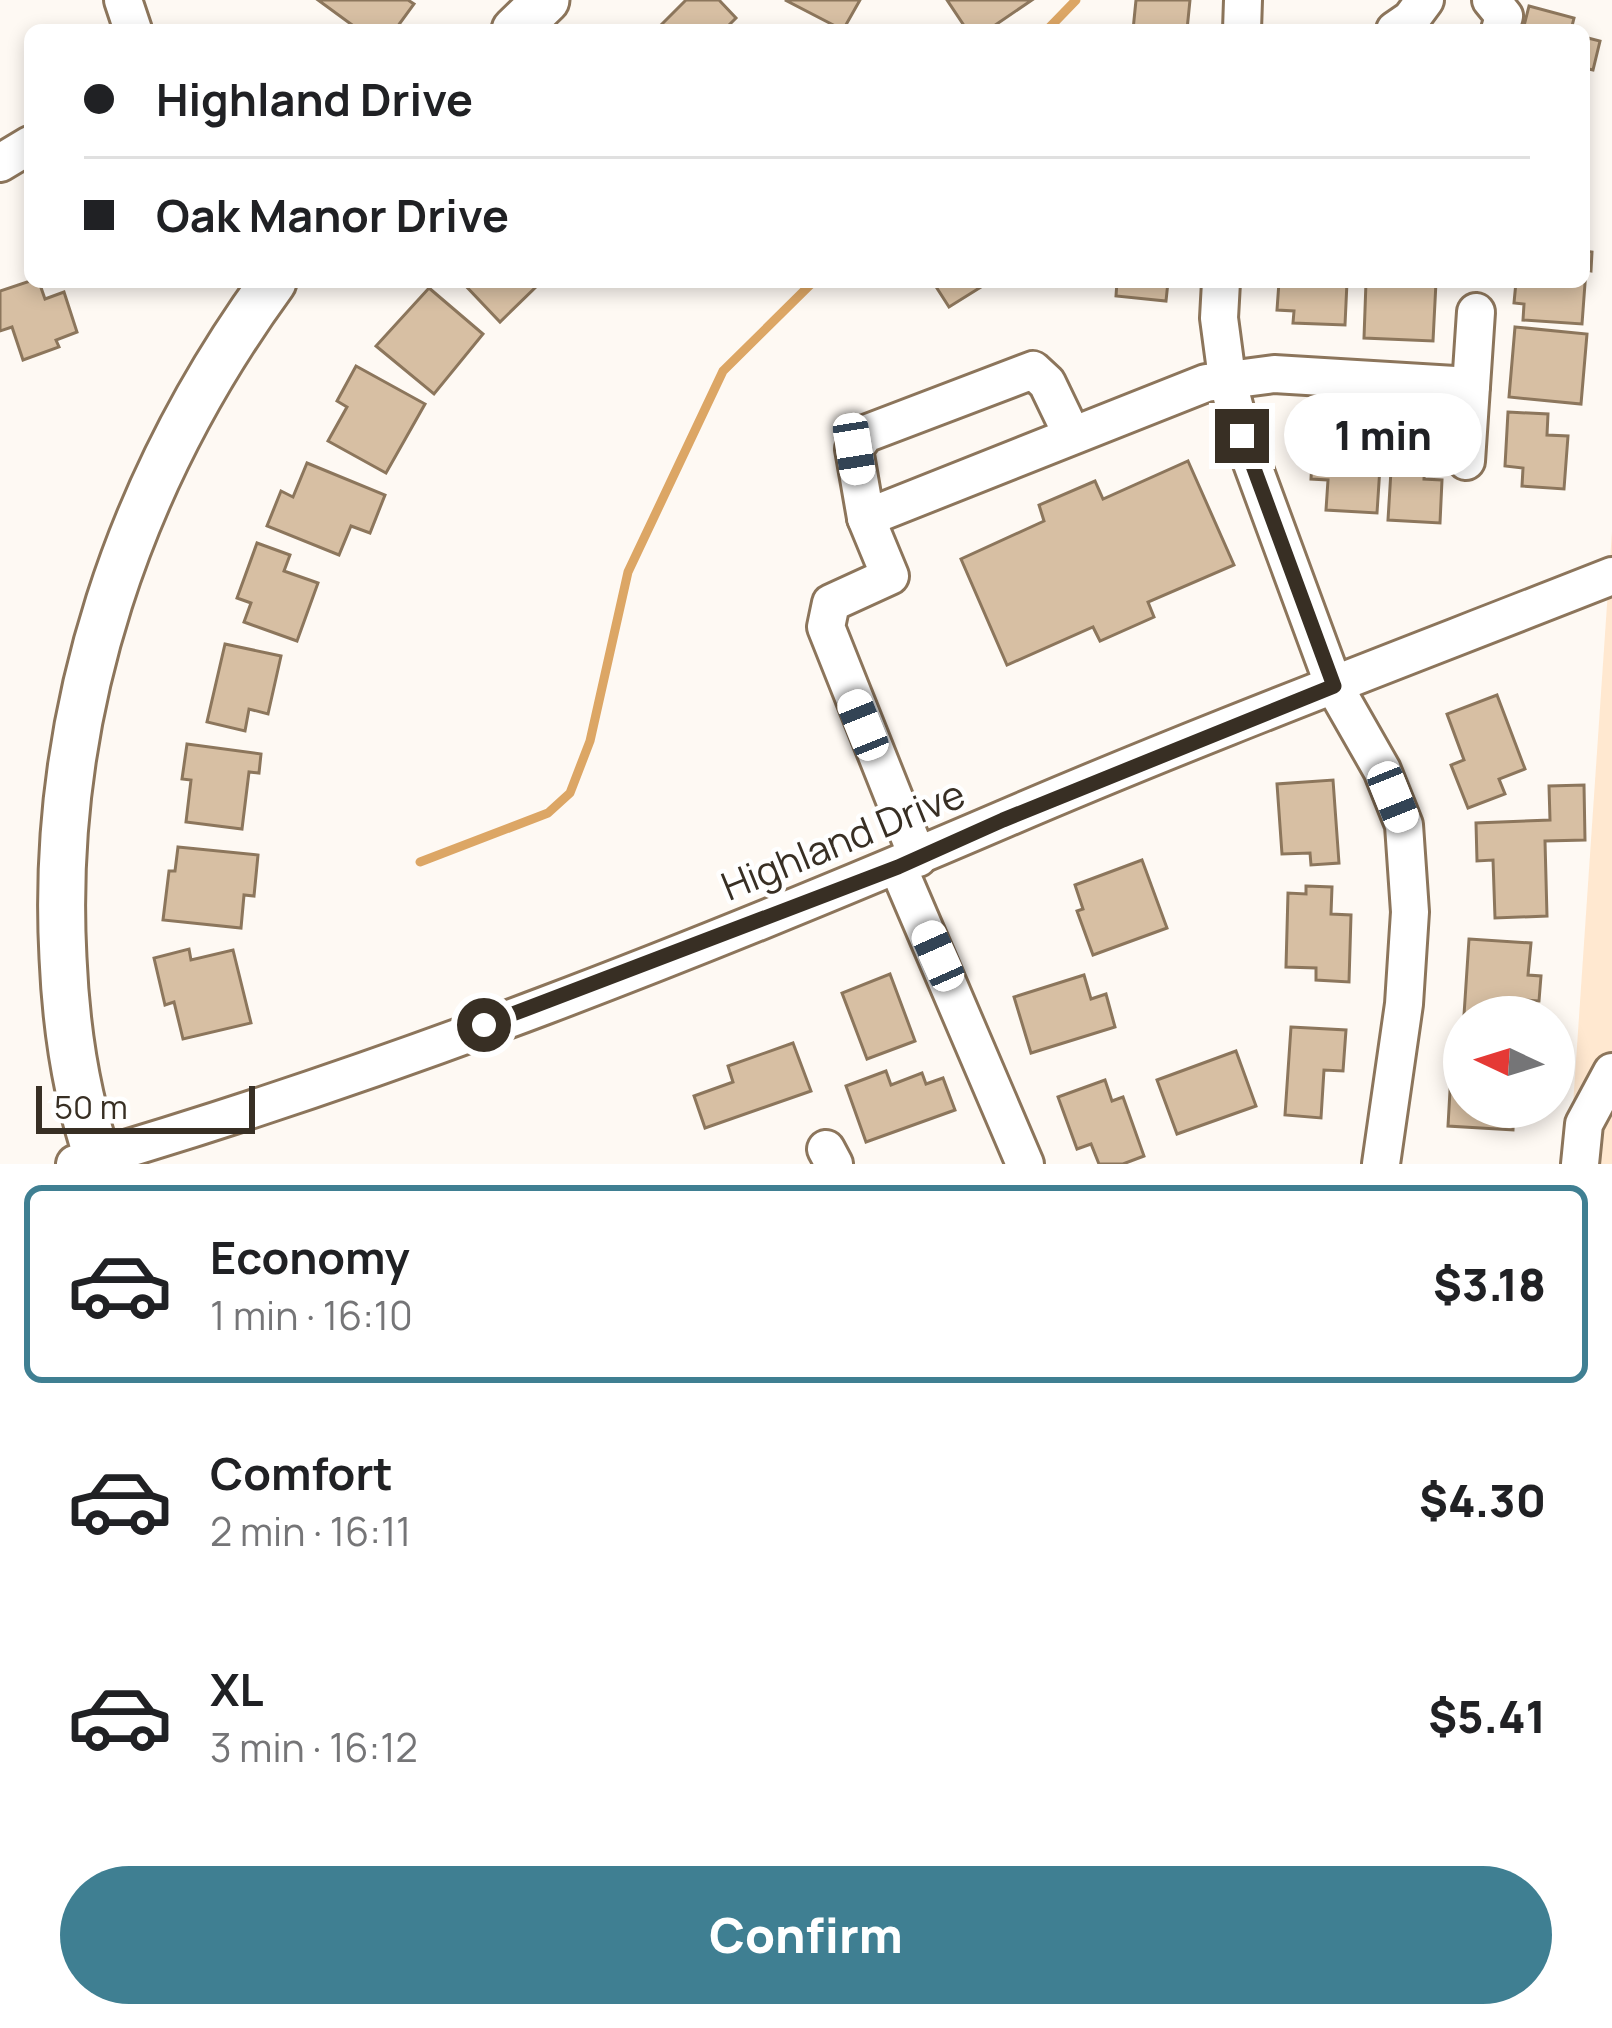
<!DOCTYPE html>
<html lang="en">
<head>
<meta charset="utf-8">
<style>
  :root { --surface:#fff; --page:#f2f2f2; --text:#202124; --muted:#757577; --line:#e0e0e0; --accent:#3f7f92 }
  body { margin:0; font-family:Manrope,sans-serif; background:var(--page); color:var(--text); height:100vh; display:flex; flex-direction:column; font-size:45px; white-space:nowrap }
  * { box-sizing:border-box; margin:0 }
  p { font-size:39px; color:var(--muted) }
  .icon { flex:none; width:66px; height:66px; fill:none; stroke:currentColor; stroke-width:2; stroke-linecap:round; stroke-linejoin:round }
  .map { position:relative; height:1164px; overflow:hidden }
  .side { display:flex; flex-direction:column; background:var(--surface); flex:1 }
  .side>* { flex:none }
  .top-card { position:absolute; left:24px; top:24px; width:1566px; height:264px; border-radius:18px; box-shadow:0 6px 18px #0003; display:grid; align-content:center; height:264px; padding:0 60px; background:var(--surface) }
  .needle { width:78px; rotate:274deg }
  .tools { position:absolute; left:1443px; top:996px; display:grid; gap:24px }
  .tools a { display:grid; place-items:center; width:132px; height:132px; border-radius:50%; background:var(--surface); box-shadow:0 6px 18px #0003; font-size:60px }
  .scale { position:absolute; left:36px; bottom:30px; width:219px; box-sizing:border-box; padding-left:12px; border:6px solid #382f24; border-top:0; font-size:33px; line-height:42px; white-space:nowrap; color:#382f24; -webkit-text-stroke:9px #fff; paint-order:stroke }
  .end { position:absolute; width:54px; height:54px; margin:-27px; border:15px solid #382f24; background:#fff; box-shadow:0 0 0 6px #fff }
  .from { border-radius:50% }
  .bubble { position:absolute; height:84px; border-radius:42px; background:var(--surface); box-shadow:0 6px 18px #0003; font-size:39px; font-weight:800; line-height:84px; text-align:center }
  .car { position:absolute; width:36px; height:72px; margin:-36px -18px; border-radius:15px; box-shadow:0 0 9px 3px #0007; background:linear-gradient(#fff 24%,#345 0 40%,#fff 0 76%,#345 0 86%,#fff 0) }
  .top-card b { display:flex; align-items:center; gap:42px; height:114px; font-size:45px }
  .top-card b+b { border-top:3px solid var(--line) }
  .top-card i { width:30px; height:30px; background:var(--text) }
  ul { padding:21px 0 0; list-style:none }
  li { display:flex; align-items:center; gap:36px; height:198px; margin:0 24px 18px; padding:0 36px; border:6px solid transparent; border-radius:18px }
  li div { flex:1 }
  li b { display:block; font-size:45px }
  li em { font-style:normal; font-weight:800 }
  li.current { border-color:var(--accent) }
  li>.icon { width:108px; height:108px; stroke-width:1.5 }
  .cta { display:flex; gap:24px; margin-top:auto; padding:24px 60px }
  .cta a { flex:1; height:138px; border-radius:72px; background:var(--accent); color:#fff; font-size:48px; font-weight:800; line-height:138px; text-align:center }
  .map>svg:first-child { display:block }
</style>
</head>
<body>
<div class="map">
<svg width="1612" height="1164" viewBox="0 0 1612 1164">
  <rect width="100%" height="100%" fill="#fef9f3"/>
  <polygon fill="#ffe8d0" points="1612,531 1612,1164 1569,1164"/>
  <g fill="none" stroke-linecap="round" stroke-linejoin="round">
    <g stroke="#dca665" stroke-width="9">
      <polyline points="1047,30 1076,0"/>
      <polyline points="420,862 548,813 570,793 590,741 628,572 723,371 813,282"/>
    </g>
  </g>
  <g fill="#d7bfa3" stroke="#8c765c" stroke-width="3">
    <polygon points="318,0 408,0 414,4 395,30 359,30"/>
    <polygon points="686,0 719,0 736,18 724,30 656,30"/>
    <polygon points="785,0 860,0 843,30"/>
    <polygon points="947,0 1032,0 988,30 967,30"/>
    <polygon points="1136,0 1190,0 1187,30 1133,30"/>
    <polygon points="1529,6 1574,18 1571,30 1523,30"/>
    <polygon points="1584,37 1600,41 1593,70 1584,68"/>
    <polygon points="1584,251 1592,252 1591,271 1586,270 1582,324 1523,320 1524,304 1514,303 1516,282 1584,282"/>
    <polygon points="30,281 39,282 45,299 64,292 77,332 56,340 59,347 23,360 12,327 0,331 0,291"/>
    <polygon points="462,282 541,282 500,322"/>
    <polygon points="933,282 989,282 949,307"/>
    <polygon points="1117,282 1168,282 1166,301 1116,296"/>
    <polygon points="1279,282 1347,282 1345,325 1293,323 1294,311 1277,310"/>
    <polygon points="1366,282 1436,282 1433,341 1364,338"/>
    <polygon points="429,288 483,334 434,394 376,346"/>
    <polygon points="1515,327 1587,334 1581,404 1509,397"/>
    <polygon points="356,366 425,404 386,473 328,441 347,407 337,401"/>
    <polygon points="1508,412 1548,414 1547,435 1568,436 1564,489 1522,486 1523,468 1505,466"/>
    <polygon points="1393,438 1426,440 1424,479 1442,480 1440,523 1388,520"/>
    <polygon points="1313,442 1364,445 1363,466 1380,467 1377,513 1326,510 1328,480 1311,479"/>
    <polygon points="1188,461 1234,565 1148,602 1154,617 1100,641 1093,627 1007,665 961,559 1044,521 1039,505 1095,481 1103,499"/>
    <polygon points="307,463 385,495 370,533 351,526 339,555 267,526 281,491 293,497"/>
    <polygon points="257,543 290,555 284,571 318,583 297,641 244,622 251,603 237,598"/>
    <polygon points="225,644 281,656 268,714 249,709 245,731 207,722"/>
    <polygon points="1497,695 1525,769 1499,779 1505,794 1468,808 1451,765 1464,760 1447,714"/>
    <polygon points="187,744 261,754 259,773 249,772 242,829 186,822 191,780 182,779"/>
    <polygon points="1333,780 1339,863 1311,865 1310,853 1282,854 1277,784"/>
    <polygon points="1584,785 1585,840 1545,841 1547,916 1495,918 1493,860 1477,861 1476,823 1550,820 1549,786"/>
    <polygon points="178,847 258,855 254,896 244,895 241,928 163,920 169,871 175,871"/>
    <polygon points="1142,860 1167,928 1093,955 1077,911 1083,909 1075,885"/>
    <polygon points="1306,886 1332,887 1331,914 1351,915 1349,982 1316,980 1316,968 1286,967 1288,893 1306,894"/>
    <polygon points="1469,939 1531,943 1528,975 1541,976 1539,1001 1509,999 1508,1017 1464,1015"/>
    <polygon points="189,949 191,960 233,950 251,1023 183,1039 174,1002 165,1005 154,958"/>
    <polygon points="890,974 915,1041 867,1059 842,993"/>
    <polygon points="1084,975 1091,999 1106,994 1115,1027 1031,1053 1014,997"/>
    <polygon points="1291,1027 1346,1030 1343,1071 1324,1070 1321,1118 1285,1115"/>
    <polygon points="1453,1038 1464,1038 1464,1107 1514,1107 1513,1130 1448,1126"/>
    <polygon points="793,1043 811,1091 705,1128 694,1096 733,1082 728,1066"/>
    <polygon points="1236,1051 1256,1106 1177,1134 1157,1080"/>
    <polygon points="886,1071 891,1085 922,1073 926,1084 943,1078 955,1110 866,1142 846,1086"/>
    <polygon points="1105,1080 1112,1101 1123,1097 1144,1156 1123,1164 1099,1164 1091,1144 1077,1149 1058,1097"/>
  </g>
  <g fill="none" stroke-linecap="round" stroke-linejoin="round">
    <g stroke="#8c755b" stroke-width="42">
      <g id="minor">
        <polyline points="123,0 133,30"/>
        <polyline points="1491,0 1504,16 1500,30"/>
        <polyline points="1242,30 1243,0"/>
        <polyline points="1395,30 1411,19 1425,0"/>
        <polyline points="0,163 30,145"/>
        <polyline points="1221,282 1219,318 1227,378 1242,436 1334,686 1382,770 1404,825 1410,912 1404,1004 1381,1164"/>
        <polyline points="1466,461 1476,312"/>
        <polyline points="866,518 854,449 865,434 1033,370 1047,383 1072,435"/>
        <polyline points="918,858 826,627 831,603 890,576 866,518 1206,383 1274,374 1471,386"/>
        <polyline points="898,867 1025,1164"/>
        <polyline points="826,1149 834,1164"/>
        <path d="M75,1164C391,1072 701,949 1004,819C1204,733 1409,656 1612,576"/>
        <polyline points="1580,1164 1584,1124 1612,1072"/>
      </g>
    </g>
    <g stroke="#8c755b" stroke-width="51">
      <g id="major">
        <polyline points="515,30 546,0"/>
        <path d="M100,1164C76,1098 66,1027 63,958C50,712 129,480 273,282"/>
      </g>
    </g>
    <use href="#minor" stroke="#fff" stroke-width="36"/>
    <use href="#major" stroke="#fff" stroke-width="45"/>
  </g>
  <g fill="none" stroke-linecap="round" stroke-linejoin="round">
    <polyline stroke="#382f24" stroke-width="15" points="484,1025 898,867 1003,820 1334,686 1242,436"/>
  </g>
  <g text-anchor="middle" stroke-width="9" stroke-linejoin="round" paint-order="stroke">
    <g font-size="39" fill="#382f24" stroke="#fff">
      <text transform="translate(843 840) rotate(-22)" y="14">Highland Drive</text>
    </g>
  </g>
</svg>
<div class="tools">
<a><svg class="needle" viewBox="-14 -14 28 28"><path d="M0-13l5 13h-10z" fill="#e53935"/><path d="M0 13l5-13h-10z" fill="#757577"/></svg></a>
</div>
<div class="scale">50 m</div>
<i class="end from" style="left:484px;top:1025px"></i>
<i class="end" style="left:1242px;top:436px"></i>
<div class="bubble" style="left:1284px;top:393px;width:198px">1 min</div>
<i class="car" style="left:854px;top:449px;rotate:171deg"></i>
<i class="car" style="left:863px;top:725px;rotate:338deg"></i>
<i class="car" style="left:1393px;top:797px;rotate:158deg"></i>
<i class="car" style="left:938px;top:956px;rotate:336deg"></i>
<div class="top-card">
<b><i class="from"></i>Highland Drive</b>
<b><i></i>Oak Manor Drive</b>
</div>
</div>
<section class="side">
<ul>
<li class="current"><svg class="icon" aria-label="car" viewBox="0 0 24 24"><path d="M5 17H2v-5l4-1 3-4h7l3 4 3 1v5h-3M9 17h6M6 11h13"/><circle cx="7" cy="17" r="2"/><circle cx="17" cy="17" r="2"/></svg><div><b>Economy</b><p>1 min · 16:10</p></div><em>$3.18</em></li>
<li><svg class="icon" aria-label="car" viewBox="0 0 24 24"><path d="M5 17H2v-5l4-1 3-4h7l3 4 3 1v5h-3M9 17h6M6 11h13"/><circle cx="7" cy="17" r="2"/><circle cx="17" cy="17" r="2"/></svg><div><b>Comfort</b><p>2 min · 16:11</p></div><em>$4.30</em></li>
<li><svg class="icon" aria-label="car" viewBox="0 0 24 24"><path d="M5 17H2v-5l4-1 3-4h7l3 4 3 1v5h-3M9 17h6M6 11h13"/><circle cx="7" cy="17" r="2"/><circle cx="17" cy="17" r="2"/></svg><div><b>XL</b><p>3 min · 16:12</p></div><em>$5.41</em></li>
</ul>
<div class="cta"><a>Confirm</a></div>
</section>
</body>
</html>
